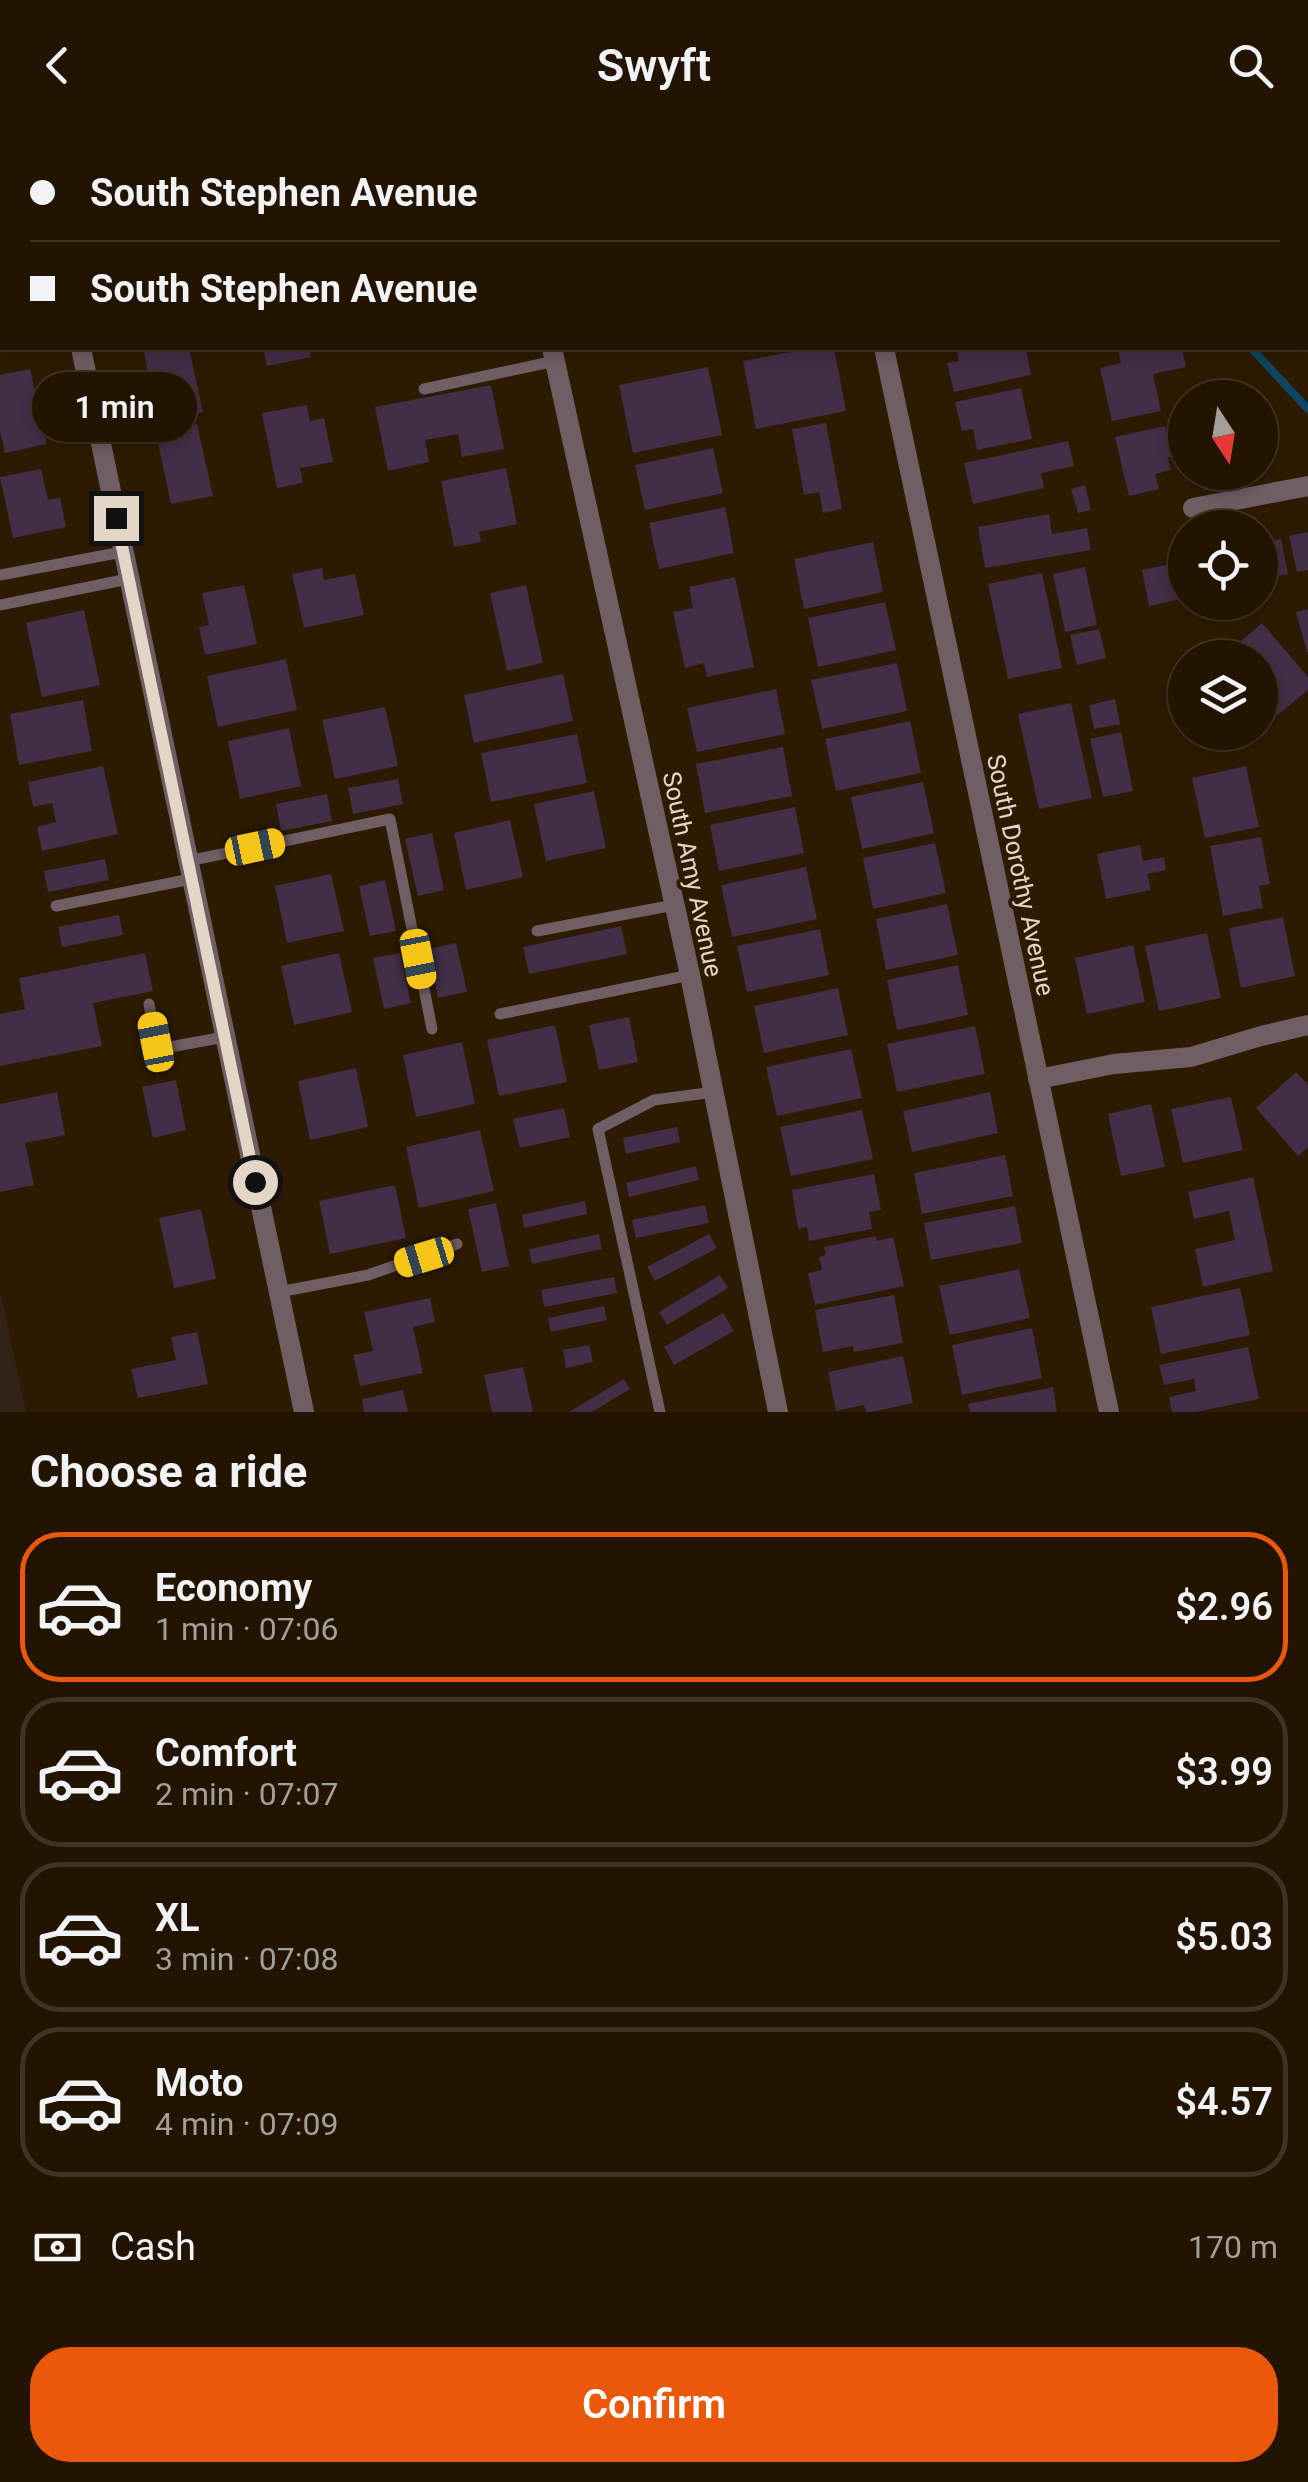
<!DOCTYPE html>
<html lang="en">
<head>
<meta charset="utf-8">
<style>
  :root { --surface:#221401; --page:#2a1d0b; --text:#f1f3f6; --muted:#a29e99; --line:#3f3323; --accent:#ea580c }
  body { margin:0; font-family:Roboto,sans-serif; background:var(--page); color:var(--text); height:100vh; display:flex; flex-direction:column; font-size:38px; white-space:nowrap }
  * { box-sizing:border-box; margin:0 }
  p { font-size:32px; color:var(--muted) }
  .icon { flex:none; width:55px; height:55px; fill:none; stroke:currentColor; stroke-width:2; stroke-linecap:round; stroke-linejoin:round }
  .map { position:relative; height:1282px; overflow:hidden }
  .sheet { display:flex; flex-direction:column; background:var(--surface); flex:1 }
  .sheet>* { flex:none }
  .banner { position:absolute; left:0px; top:0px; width:1310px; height:220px; box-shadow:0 5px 15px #0003,0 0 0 2px var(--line); display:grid; align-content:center; height:220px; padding:0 30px; background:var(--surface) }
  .needle { width:65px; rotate:168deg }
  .buttons { position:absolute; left:1168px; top:250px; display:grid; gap:20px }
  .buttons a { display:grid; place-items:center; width:110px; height:110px; border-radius:50%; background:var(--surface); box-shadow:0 5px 15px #0003,0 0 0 2px var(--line); font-size:50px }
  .end { position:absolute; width:45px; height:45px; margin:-22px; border:12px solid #e2d6c7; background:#111; box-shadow:0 0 0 5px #111 }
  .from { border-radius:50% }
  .bubble { position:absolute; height:70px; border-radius:35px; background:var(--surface); box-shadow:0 5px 15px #0003,0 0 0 2px var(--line); font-size:32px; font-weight:600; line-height:70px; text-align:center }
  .car { position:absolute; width:30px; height:60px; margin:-30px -15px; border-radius:12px; box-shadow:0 0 8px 2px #0007; background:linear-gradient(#f5c518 24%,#345 0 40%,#f5c518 0 76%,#345 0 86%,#f5c518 0) }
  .banner b { display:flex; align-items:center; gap:35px; height:95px; font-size:38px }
  .banner b+b { border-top:2px solid var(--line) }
  .banner i { width:25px; height:25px; background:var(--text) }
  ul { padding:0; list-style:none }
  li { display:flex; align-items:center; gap:30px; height:150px; margin:0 20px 15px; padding:0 10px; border:5px solid var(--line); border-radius:40px }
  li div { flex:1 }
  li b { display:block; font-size:38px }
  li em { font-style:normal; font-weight:600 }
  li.on { border-color:var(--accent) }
  li>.icon { width:90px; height:90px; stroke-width:1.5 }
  h2 { padding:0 30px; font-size:45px; line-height:120px }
  .pay { display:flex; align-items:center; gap:25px; height:110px; padding:0 30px; font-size:38px }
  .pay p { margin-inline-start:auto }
  .cta { display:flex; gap:20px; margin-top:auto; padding:20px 30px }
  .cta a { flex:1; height:115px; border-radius:40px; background:var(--accent); color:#fff; font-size:40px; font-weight:600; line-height:115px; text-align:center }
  header { display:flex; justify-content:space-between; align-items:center; height:130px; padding:0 30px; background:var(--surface); font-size:45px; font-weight:600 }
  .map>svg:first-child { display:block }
</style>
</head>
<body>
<header><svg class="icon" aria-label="back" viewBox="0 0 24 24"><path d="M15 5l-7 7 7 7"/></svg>Swyft<svg class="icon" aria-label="search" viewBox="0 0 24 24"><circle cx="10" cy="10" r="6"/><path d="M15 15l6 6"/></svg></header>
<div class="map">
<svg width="1308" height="1282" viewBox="0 0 1308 1282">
  <rect width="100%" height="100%" fill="#2d1b01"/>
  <polygon fill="#322318" points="0,1161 26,1282 0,1282"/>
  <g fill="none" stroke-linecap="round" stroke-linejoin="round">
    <g stroke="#0f4560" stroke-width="8">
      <polyline points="1049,0 1052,2"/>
      <polyline points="1251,218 1308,279"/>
    </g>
  </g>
  <g fill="#422e46">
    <polygon points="143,218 189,218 203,282 158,291"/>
    <polygon points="263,218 309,218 311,227 267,236"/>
    <polygon points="811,218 834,218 846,281 756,299 743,231"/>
    <polygon points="956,218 1026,218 1031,245 954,262 947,233 959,231"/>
    <polygon points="1118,218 1182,218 1186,237 1153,244 1161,281 1112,291 1100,238 1121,233"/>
    <polygon points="708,237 722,305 633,323 619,255"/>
    <polygon points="30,239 47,314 5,323 0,301 0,245"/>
    <polygon points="491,255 504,319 462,327 458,304 425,310 429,332 388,341 375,277"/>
    <polygon points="1021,258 1032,309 977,320 973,299 962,301 955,272"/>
    <polygon points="307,275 310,291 324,288 333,332 300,338 303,353 277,358 262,283"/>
    <polygon points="826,293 842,379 823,383 819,362 804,365 792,299"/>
    <polygon points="197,294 213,366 171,374 156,303"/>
    <polygon points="1165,296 1172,327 1168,327 1171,340 1155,344 1159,359 1129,366 1115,307"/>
    <polygon points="1068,311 1074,336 1041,343 1044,358 973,374 964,333"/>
    <polygon points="713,318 723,363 645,380 635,335"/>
    <polygon points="506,338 517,394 479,402 481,412 454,417 441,351"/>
    <polygon points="41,339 48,370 60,367 66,397 13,408 0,347"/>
    <polygon points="1085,355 1091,380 1078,383 1071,359"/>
    <polygon points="725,377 734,423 659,439 649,393"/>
    <polygon points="1049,384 1052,404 1087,398 1091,420 985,438 978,397"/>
    <polygon points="1308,402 1308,440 1297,442 1289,406"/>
    <polygon points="1281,409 1288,444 1260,450 1260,413"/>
    <polygon points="873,412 883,462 804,479 794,429"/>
    <polygon points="1185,431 1185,468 1149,476 1142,440"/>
    <polygon points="1085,437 1097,495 1065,502 1053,444"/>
    <polygon points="322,438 324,450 355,444 364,485 304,498 292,444"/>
    <polygon points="1042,443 1062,538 1008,549 988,454"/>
    <polygon points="735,447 754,537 707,547 704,533 685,538 673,482 693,478 689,457"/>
    <polygon points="244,455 257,514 205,525 199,497 209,495 202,463"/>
    <polygon points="526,455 543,533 507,541 490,463"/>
    <polygon points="885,472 896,520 818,537 808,488"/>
    <polygon points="1308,479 1308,522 1307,522 1296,482"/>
    <polygon points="84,480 100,555 42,567 26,493"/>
    <polygon points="1262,493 1308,547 1308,560 1278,585 1260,563 1260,528 1230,528 1226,524"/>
    <polygon points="1099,499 1106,528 1077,535 1070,505"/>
    <polygon points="286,529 297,580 218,597 207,546"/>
    <polygon points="897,533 907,581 822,599 811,550"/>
    <polygon points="563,544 573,591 474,613 464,565"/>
    <polygon points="776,559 785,604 697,622 687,578"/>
    <polygon points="1115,569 1120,594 1094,599 1089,575"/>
    <polygon points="83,570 92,621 19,635 10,584"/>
    <polygon points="1071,573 1092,668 1039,679 1018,584"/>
    <polygon points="385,577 398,636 335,649 322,590"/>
    <polygon points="910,591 921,643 836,661 825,609"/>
    <polygon points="289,598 301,656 240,669 228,611"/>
    <polygon points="1121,602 1133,661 1103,667 1090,609"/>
    <polygon points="1207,602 1260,602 1252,613 1238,603 1228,617"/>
    <polygon points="577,604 587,653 491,672 481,623"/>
    <polygon points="783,617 792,666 705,683 696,634"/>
    <polygon points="103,636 118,704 42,721 37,697 56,692 52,673 33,677 28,652"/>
    <polygon points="1246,636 1259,697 1205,708 1192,648"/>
    <polygon points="398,649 403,674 353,684 348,658"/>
    <polygon points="923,652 934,703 862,719 851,667"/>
    <polygon points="594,661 606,718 546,731 534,674"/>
    <polygon points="327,664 332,691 281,701 276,674"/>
    <polygon points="795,677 804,723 719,741 710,695"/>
    <polygon points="510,690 523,747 466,760 454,703"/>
    <polygon points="432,703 444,760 418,766 405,709"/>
    <polygon points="1261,707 1270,754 1259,756 1263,778 1223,786 1210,716"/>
    <polygon points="935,713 946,763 873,779 863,728"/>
    <polygon points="1140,715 1143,731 1164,727 1166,740 1147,744 1151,760 1106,769 1097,724"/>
    <polygon points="105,729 109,750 48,762 44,741"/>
    <polygon points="806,737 817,789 732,807 721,755"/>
    <polygon points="331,744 344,801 287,813 275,756"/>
    <polygon points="385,750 396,801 370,806 359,756"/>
    <polygon points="947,774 958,825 886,840 876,789"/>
    <polygon points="119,785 123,805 62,817 58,797"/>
    <polygon points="1283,787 1295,846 1241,858 1229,798"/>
    <polygon points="621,796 627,824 529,844 523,817"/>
    <polygon points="820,799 829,845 747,862 737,816"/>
    <polygon points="1207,803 1221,868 1159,881 1145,816"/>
    <polygon points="456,813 467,862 438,868 428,819"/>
    <polygon points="1133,815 1145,872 1087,884 1075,828"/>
    <polygon points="145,823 153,861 93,873 102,916 0,936 0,884 25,879 19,848"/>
    <polygon points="339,823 352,882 294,895 281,836"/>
    <polygon points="400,823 411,873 384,879 373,828"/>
    <polygon points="958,835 968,885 897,900 887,850"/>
    <polygon points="838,858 848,905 764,923 754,876"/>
    <polygon points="629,887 638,932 599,940 589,895"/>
    <polygon points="555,895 567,952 499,966 487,910"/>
    <polygon points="975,896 985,944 897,962 887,914"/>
    <polygon points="462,912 475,974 416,987 403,925"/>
    <polygon points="851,919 862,968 777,986 766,937"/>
    <polygon points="356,938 368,997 310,1010 298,951"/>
    <polygon points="1296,942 1308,955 1308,1017 1298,1026 1256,978"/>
    <polygon points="176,950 186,1000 153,1008 142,957"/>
    <polygon points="57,962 65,1005 25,1013 34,1055 0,1062 0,974"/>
    <polygon points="990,962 998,1003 912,1022 903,981"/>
    <polygon points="1231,967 1243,1020 1183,1033 1171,979"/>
    <polygon points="1151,974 1165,1037 1121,1046 1108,984"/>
    <polygon points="564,978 570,1007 520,1018 513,989"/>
    <polygon points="862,980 873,1029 791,1046 780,997"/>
    <polygon points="677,997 680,1012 626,1024 623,1008"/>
    <polygon points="480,1000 494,1061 419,1078 406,1017"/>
    <polygon points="1005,1025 1013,1066 922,1084 914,1043"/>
    <polygon points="696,1036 699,1050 629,1067 626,1053"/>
    <polygon points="874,1044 881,1080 869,1082 872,1099 809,1111 807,1097 798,1099 792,1060"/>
    <polygon points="1253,1047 1273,1141 1203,1157 1195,1119 1235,1110 1229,1081 1194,1089 1188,1062"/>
    <polygon points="395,1055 406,1108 330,1124 319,1071"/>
    <polygon points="585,1071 587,1084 524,1098 522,1085"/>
    <polygon points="496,1073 509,1136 482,1142 468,1079"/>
    <polygon points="705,1075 709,1093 636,1108 632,1090"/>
    <polygon points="1015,1076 1022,1113 931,1130 924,1093"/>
    <polygon points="201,1079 216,1149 174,1158 159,1088"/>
    <polygon points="599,1104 602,1119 532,1134 529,1119"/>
    <polygon points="709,1104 717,1118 655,1151 647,1137"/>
    <polygon points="876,1106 877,1111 893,1107 904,1156 815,1175 808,1143 822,1140 819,1127 826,1125 824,1117"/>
    <polygon points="1019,1139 1030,1188 950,1205 939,1156"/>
    <polygon points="720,1145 728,1158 667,1195 659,1182"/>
    <polygon points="614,1147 617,1163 544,1177 541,1160"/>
    <polygon points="1240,1158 1250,1205 1161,1224 1151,1177"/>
    <polygon points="894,1165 903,1213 854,1222 853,1216 823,1222 815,1180"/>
    <polygon points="430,1168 435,1192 413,1197 423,1243 360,1256 353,1225 373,1221 364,1182"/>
    <polygon points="604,1176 607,1190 551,1202 548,1188"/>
    <polygon points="723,1183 734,1201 674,1235 664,1217"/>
    <polygon points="1032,1198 1042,1248 962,1265 952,1215"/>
    <polygon points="197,1202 208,1254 138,1268 131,1239 176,1230 171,1207"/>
    <polygon points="589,1215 593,1232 566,1238 563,1220"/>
    <polygon points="1248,1217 1259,1269 1196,1282 1172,1282 1169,1267 1196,1261 1194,1249 1164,1255 1159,1235"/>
    <polygon points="903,1226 913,1273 872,1282 866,1282 864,1275 836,1281 828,1242"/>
    <polygon points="523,1237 533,1282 492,1282 484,1245"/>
    <polygon points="624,1249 630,1259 592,1282 569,1282"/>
    <polygon points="1053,1257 1057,1282 970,1282 968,1274"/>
    <polygon points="403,1260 408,1282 364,1282 362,1269"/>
  </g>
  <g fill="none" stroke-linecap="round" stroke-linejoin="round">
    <g stroke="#6f5e63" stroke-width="11">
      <polyline points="58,0 67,2"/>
      <polyline points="397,0 398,2"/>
      <polyline points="175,2 179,0"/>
      <polyline points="0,68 2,68"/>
      <polyline points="424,259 555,231"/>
      <polyline points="0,445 122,422"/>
      <polyline points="0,475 128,449"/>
      <polyline points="188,731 390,689 432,899"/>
      <polyline points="56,776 191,749"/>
      <polyline points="537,801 674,775"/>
      <polyline points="149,874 156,912 164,918 225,907"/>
      <polyline points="500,884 690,845"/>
      <polyline points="279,1162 368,1145 457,1114"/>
      <polyline points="660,1282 598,999 654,970 714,962"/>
    </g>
    <g stroke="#6f5e63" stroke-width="20">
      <polyline points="81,218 304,1282"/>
      <polyline points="552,218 690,845 778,1282"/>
      <polyline points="884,218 1109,1282"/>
      <polyline points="1193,378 1308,356"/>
      <polyline points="1038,949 1114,934 1191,927 1261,906 1308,895"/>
    </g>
  </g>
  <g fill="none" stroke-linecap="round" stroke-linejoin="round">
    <polyline stroke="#e2d6c7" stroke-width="12" points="116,388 255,1052"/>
  </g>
  <g text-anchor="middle" stroke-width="8" stroke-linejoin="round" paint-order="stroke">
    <g font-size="25" fill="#e2d6c7" stroke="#2d1b01">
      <text transform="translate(693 744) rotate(78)" y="9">South Amy Avenue</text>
      <text transform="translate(1021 745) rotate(78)" y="9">South Dorothy Avenue</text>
    </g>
  </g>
</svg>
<div class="buttons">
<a><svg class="needle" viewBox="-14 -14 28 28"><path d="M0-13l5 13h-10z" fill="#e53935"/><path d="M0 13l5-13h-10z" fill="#a29e99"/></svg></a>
<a><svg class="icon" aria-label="locate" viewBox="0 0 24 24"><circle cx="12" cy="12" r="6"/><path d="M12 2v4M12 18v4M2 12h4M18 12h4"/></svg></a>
<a><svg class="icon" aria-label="layers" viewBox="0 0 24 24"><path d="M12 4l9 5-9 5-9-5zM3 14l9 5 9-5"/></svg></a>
</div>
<i class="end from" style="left:255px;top:1052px"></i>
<i class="end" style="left:116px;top:388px"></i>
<div class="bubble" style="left:32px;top:242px;width:165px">1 min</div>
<i class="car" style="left:255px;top:717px;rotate:78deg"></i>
<i class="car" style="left:418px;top:829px;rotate:169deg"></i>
<i class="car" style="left:156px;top:912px;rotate:349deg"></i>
<i class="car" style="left:424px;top:1127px;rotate:253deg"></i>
<div class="banner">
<b><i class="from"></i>South Stephen Avenue</b>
<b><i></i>South Stephen Avenue</b>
</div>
</div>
<section class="sheet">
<h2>Choose a ride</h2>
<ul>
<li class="on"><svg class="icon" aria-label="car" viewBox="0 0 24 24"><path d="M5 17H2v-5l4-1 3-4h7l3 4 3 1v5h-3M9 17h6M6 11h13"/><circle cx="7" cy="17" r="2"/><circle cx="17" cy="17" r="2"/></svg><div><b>Economy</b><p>1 min · 07:06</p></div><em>$2.96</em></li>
<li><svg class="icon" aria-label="car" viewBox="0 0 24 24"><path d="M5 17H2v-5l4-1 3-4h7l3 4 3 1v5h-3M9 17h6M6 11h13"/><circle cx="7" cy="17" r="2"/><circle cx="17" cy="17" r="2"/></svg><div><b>Comfort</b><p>2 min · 07:07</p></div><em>$3.99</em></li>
<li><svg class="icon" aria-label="car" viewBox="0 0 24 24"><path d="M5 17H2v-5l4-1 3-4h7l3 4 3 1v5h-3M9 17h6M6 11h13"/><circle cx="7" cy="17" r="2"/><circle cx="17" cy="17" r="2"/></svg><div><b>XL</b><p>3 min · 07:08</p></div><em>$5.03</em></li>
<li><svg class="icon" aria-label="car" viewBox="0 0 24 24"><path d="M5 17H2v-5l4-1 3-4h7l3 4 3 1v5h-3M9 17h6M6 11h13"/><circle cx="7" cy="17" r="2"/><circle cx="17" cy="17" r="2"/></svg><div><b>Moto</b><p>4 min · 07:09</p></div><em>$4.57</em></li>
</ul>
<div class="pay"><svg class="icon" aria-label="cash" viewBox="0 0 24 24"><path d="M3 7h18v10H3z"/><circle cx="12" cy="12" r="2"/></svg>Cash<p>170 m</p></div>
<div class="cta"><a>Confirm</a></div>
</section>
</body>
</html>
